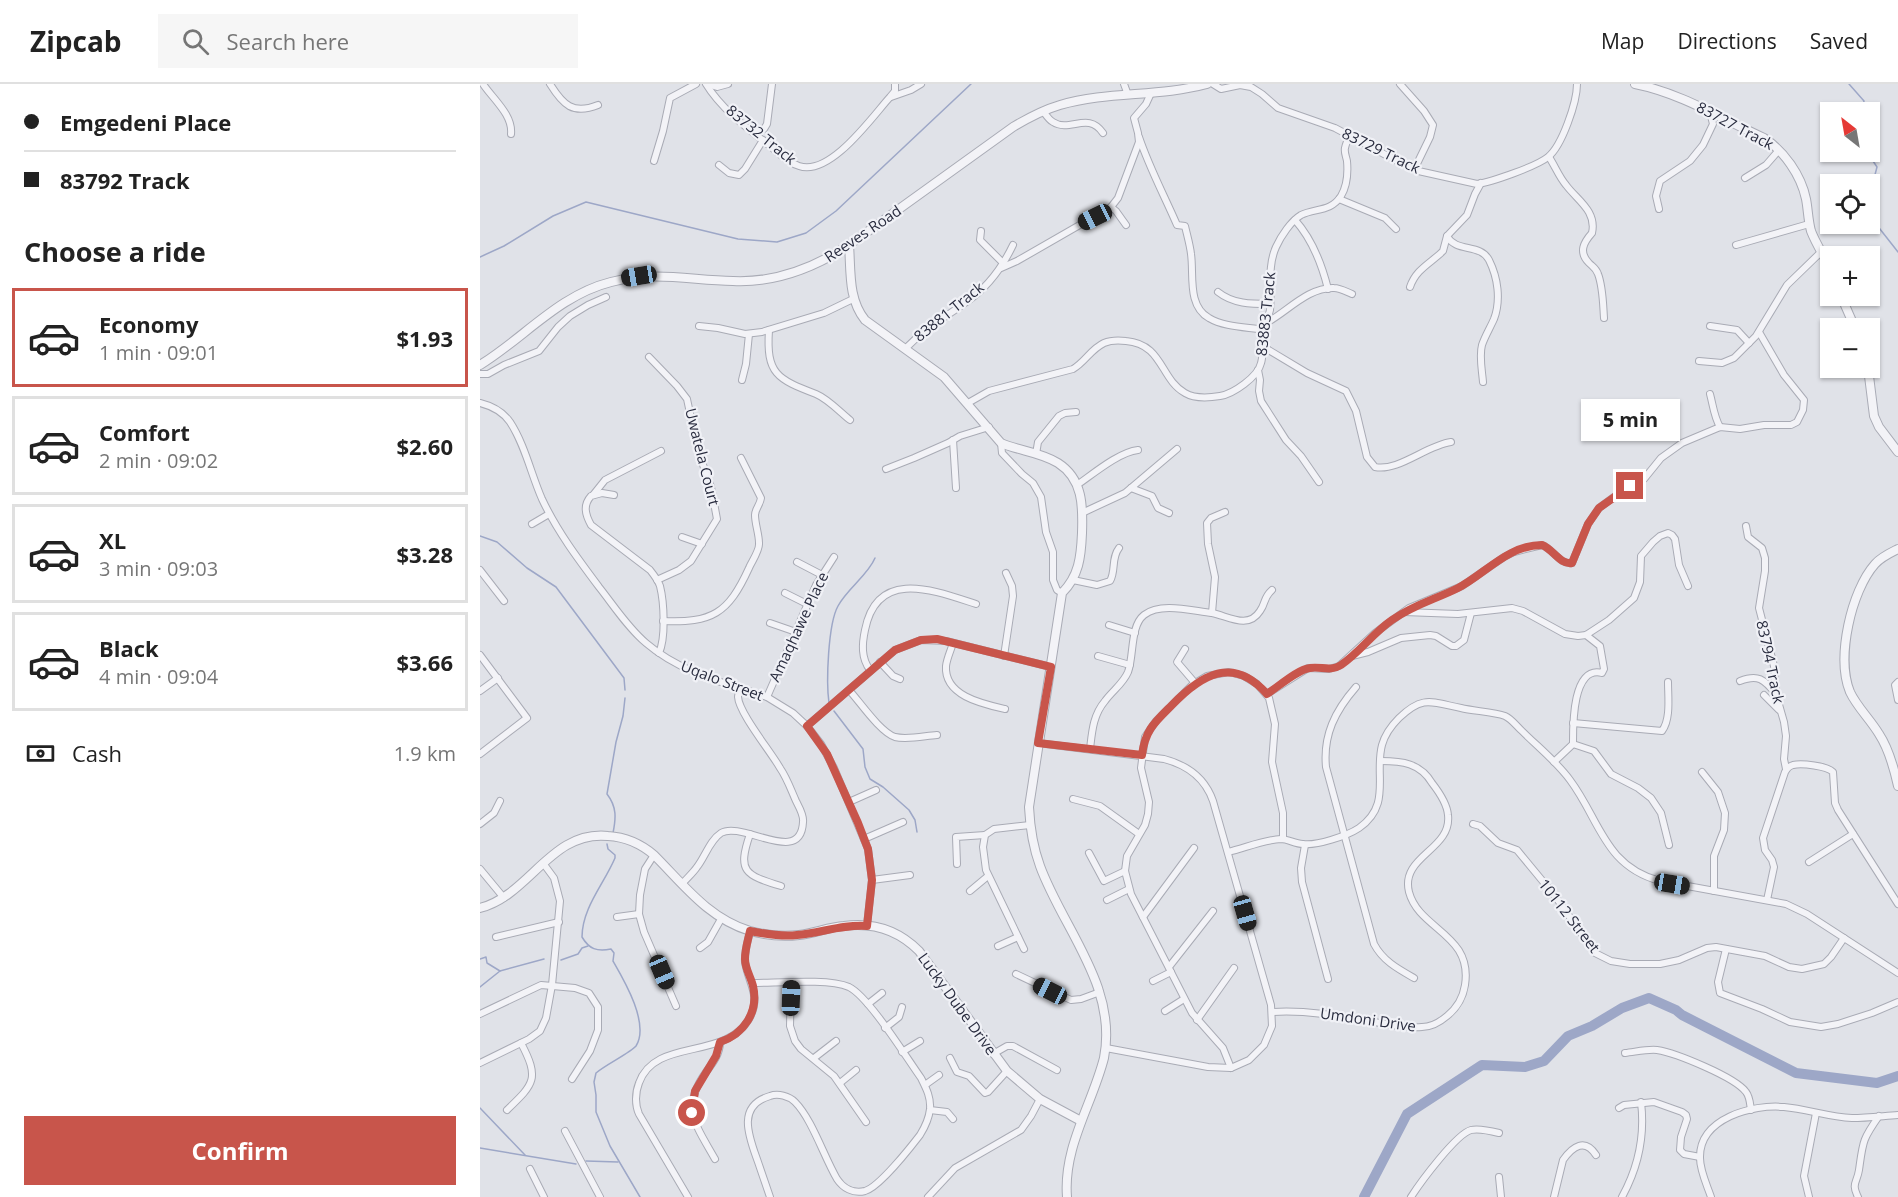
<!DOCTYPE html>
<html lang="en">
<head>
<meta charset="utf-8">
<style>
  :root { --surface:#fff; --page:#f6f6f6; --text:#222; --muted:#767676; --line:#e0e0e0; --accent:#c8554b }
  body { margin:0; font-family:"Open Sans",sans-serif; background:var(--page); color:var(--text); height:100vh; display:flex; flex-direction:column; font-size:22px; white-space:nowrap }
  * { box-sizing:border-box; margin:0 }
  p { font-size:20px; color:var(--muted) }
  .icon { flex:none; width:33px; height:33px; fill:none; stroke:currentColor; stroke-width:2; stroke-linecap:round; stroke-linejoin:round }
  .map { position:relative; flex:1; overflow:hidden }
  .drawer { display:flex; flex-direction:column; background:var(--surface); width:480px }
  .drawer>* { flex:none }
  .banner { display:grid; align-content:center; height:132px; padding:0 24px; background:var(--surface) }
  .needle { width:39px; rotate:329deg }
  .controls { position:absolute; left:1340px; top:18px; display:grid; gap:12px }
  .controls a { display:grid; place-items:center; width:60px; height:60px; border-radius:0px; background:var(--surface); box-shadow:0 2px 4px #0004; font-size:30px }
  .end { position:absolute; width:27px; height:27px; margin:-14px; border:8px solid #c8554b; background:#fff; box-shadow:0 0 0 3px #fff }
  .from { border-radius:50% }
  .bubble { position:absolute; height:42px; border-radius:0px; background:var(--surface); box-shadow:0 2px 4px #0004; font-size:20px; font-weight:700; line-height:42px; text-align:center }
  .car { position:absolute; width:18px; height:36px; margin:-18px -9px; border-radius:8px; box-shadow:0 0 4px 2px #0007; background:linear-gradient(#222 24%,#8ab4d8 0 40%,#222 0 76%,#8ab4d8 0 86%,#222 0) }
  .banner b { display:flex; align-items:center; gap:21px; height:57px; font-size:22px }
  .banner b+b { border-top:2px solid var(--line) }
  .banner i { width:15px; height:15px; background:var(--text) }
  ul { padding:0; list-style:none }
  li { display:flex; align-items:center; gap:18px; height:99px; margin:0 12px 9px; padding:0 12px; border:3px solid var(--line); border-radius:0px }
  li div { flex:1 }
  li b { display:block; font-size:22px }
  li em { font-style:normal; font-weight:700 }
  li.current { border-color:var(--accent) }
  li>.icon { width:54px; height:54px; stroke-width:1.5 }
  h2 { padding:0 24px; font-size:27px; line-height:72px }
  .pay { display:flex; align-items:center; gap:15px; height:66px; padding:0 24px; font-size:22px }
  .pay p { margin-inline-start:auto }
  .button { display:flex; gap:12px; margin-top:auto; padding:12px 24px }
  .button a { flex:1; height:69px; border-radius:0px; background:var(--accent); color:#fff; font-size:24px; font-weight:700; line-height:69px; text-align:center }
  header { display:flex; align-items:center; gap:36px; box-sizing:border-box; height:84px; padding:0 30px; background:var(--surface); border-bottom:2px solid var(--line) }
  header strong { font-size:28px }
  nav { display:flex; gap:33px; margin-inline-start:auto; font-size:21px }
  .search { width:420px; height:54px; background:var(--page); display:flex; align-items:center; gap:15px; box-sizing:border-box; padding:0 21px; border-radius:0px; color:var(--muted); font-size:22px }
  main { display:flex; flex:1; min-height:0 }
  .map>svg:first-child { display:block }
</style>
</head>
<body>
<header>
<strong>Zipcab</strong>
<div class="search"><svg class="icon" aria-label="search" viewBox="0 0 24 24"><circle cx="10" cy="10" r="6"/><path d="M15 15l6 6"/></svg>Search here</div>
<nav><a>Map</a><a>Directions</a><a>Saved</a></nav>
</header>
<main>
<section class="drawer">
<div class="banner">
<b><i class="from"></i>Emgedeni Place</b>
<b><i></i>83792 Track</b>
</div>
<h2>Choose a ride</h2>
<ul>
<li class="current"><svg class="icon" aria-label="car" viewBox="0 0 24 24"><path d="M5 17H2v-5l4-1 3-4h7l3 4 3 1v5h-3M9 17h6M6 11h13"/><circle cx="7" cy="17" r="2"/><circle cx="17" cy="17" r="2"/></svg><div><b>Economy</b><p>1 min · 09:01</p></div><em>$1.93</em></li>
<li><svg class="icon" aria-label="car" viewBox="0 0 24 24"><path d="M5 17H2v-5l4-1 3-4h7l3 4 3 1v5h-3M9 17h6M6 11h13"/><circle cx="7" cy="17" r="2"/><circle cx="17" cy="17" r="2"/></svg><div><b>Comfort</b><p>2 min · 09:02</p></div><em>$2.60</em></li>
<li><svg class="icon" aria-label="car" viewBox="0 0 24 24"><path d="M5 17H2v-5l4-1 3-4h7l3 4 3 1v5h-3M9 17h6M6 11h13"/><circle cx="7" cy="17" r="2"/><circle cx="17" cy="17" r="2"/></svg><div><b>XL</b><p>3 min · 09:03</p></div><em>$3.28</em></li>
<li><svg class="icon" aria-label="car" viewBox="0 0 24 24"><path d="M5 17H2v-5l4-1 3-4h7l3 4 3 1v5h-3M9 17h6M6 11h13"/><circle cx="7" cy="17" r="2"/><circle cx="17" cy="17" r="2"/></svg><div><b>Black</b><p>4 min · 09:04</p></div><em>$3.66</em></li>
</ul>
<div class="pay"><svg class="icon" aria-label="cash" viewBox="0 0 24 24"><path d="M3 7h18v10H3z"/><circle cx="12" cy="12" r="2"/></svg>Cash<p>1.9 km</p></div>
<div class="button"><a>Confirm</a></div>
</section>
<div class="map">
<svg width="1418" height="1113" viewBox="0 0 1418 1113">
  <rect width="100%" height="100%" fill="#e0e2e8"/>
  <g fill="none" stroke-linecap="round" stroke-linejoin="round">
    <g stroke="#9da7c7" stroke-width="1.5">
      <polyline points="1369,0 1384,17 1382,28"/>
      <polyline points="1387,68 1397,83 1390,110 1396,140 1418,168"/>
      <polyline points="0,173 24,162 73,132 106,118 258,155 297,158 326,149 356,127 491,0"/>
      <polyline points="0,452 17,458 47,484 76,503 144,594 145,606"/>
      <path d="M349,619C346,598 348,540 358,522C367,505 388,491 395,474"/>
      <polyline points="354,627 383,665 385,683 390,695 403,703 429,726 435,736 437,748"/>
      <path d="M133,749C136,734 137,723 127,710L136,658L143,632L145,614"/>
      <path d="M127,760L128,765L135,771V774C124,800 102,824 102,853C109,865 117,868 131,865L134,869L133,877C144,896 170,940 156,962C150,969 125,981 116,989L114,998L116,1011V1028L130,1062L160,1113"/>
      <polyline points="0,875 6,873 7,879 20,887 64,875"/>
      <polyline points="81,876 98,870 102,864 108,862"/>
      <polyline points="0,903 20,887"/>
      <polyline points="0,1024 45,1071"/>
      <polyline points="0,1064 96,1080"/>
      <polyline points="106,1077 138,1078"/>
    </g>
    <polyline stroke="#9da7c7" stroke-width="10" points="884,1113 927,1030 1002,981 1045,983 1064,977 1088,952 1112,942 1142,924 1169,914 1196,926 1202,931 1316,989 1397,999 1418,992"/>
    <g stroke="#a9abb5" stroke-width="8">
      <g id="minor">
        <path d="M3,0C13,15 33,31 31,50"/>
        <path d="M70,0C83,21 93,31 118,21"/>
        <path d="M226,0C240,23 264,42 285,58C296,66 306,78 319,82C350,93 392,33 410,13L415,7V0"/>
        <polyline points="227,0 237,3 248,0"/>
        <polyline points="644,0 648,11"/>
        <path d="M733,0L741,5L760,1L771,3L782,10L798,24L855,44L934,86L997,100C1012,98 1057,82 1068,73C1082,62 1097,18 1097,0"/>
        <polyline points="920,0 944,27 953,41 950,53 934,86"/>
        <polyline points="411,13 431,6 441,0"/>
        <path d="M563,27C566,31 569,36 573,38C590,49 608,27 623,49"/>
        <polyline points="271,46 284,45 287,40 292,0"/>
        <path d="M659,53C669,83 684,111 697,141L705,142C707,151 710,161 711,170C714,190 707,222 729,234C744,243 766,243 784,246"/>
        <path d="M1069,73C1075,82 1079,93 1086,101C1097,116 1117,127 1112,149C1104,158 1098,168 1109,179C1113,183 1116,184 1118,190C1123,203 1123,220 1124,234"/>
        <polyline points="174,77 183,47 190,14 216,0"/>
        <polyline points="239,81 249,89 259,91 265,85 283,56"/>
        <polyline points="1265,94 1286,81 1299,66"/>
        <path d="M1001,99L995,110L987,131L967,152C976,169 1000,159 1009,176C1018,194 1021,216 1014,235C1010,244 1005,252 1002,261C999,272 1002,286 1003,298"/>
        <polyline points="859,115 905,134 916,145"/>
        <polyline points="631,123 636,127 646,141"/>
        <polyline points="1179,125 1176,112 1180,97 1210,77 1223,61 1233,40 1230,28"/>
        <path d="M815,136C832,155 842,181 848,205"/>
        <polyline points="501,147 500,156 524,180"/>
        <polyline points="1256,161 1329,140"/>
        <polyline points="521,184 537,177 624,127 631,123 638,114 659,58 658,49 654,34 666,20 671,9"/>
        <path d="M930,203C936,185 951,179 963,167L967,152"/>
        <path d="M738,208C753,220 771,220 790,220"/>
        <path d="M786,239C807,228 828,203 854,204C860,204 867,208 872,210"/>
        <polyline points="219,242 238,244 265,250 282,248 344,229 373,215"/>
        <polyline points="1230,242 1257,246 1269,259"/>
        <path d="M289,246C286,290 297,295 336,310C348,315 360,328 370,336"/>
        <path d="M782,262L827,289L866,307L876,327L887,373L895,383C918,388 947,361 971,358"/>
        <path d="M425,265C443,246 464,234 485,219C506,205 522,184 533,161"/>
        <polyline points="169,273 197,302 207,315 218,367 231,403 237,435 211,477 199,486 177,496"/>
        <polyline points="1219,277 1242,279 1254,274 1276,252 1307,201 1341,168"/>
        <polyline points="778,286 780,296 779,307 781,317 806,356 821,372 839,398"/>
        <polyline points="0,290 8,290 24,281 59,267 78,243 90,232 108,221 126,213"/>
        <polyline points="262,296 266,280 269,250"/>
        <path d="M1230,310C1233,321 1234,333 1240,343"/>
        <path d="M0,319C12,322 23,328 30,338C45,361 51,390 62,415C77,447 98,475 119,503C134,522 148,544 166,559C201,589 245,599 287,613L313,629L327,642L341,660L354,684L388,765L392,796L387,841"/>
        <path d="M488,319L509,307L593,285C605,278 611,265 624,259C631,256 638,256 646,257C683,260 680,295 705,309C715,315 728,314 740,312C753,310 778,293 781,279C784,271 781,261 782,252C783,243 788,235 790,226C792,205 787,183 796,163C801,152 811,137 821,131C835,124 851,128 861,112C867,102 868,88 867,77C866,72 864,68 865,64C866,59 868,55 870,51"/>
        <polyline points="473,356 476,404"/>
        <polyline points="521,359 522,369 542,390 553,399 561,413 566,448 573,468 573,496 577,506 582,509"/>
        <polyline points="556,370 558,358 579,332 585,329 596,328"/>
        <polyline points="406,385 434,374 468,359 480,352 509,343"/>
        <path d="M597,401C613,390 639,368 658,366"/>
        <polyline points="651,404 672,412 678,424 689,429"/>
        <polyline points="113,411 125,396 181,367"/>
        <path d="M134,411L122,409L111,412C103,421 105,430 111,441L170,486C174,491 178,496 180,502C184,518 186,554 179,569"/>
        <polyline points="602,429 645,409 697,365"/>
        <polyline points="52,440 69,430"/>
        <polyline points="1266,442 1268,453 1282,464 1285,474 1285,487 1279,524 1294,582 1296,610 1304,638 1306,652 1304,675 1306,685"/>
        <polyline points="202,453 222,460"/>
        <polyline points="317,478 342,491"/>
        <polyline points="0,486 24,517"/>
        <path d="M593,496L617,501L630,497C636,487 631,474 639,464"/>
        <polyline points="305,509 327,520"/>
        <polyline points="924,528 978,530 1032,524 1043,527 1085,550 1098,552 1106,551 1129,536 1154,514 1160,498 1161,472 1173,458 1180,452 1188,449 1192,451 1195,455 1199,481 1208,502"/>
        <path d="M732,529C748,532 768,546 780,527C786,519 783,514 792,506"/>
        <path d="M183,537C232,539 248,530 269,484C272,477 280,466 279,459C279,450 275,440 275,431C275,425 280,421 281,414L261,374"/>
        <polyline points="290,539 316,548"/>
        <polyline points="629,541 655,549"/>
        <path d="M473,559C471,566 467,574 466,582C464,612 503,620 525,625"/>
        <polyline points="705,565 697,578 715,599"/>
        <polyline points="0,571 47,634 0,670"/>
        <polyline points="524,572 533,512 532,502 526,489"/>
        <polyline points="618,572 650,581"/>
        <polyline points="872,572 888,568 921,554 950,551 956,552 972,562 976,562 984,556 991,529"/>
        <polyline points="400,578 413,592 420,595"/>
        <path d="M390,586C381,574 382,560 385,546C397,484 453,506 496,520"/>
        <path d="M1260,597C1278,590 1284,595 1296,610"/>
        <polyline points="1418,598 1415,601 1418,616"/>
        <path d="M876,603C855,627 843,651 846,683L894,860C903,877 918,885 934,894"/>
        <path d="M369,606C380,618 400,648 415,653C427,656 444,652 457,651"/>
        <polyline points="0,607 18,594"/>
        <path d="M787,610L828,584L849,585L859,582L895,549L929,524L982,502L1024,473L1034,468L1062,461C1073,465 1080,481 1092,479L1108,440L1119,424L1142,407L1164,395L1181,374L1202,359L1240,343L1260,345L1284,341H1311L1317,338L1323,326L1324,316L1304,291L1279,248"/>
        <polyline points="1284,611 1299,626"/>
        <polyline points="287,613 336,501 354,473"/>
        <path d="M1093,639L1182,647C1191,635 1188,613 1188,598"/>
        <polyline points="327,642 415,566 441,556 466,557 571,583"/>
        <path d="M558,659L684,675C707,681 725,694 733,717L791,921L792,942L784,961L769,976L751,984L728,983L626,964"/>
        <path d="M1093,660C1093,643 1092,581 1122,589L1124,585L1120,562L1106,551"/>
        <path d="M610,665C612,648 613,631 625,617C632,607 643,600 648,588C654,572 650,542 664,531C681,518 712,527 732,529L735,493L728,460L727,439L731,434L745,428"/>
        <polyline points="1074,678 1093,660 1114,667 1131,690 1158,704 1171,714 1181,729 1189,761"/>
        <polyline points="1222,688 1238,708 1245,729 1244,746 1234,772 1234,807"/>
        <polyline points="593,715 620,722 659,750"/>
        <polyline points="369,718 396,706"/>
        <polyline points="0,740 14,729 20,717"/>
        <polyline points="993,740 1000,742 1018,759 1037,766 1075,812 1115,869 1131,877 1150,880 1180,880 1199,876 1227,864 1236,863 1285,872 1309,883 1322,885 1344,880 1351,873 1364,854"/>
        <path d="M270,750C257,788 265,791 301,802"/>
        <polyline points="384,755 423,738"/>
        <polyline points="825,761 821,784 822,798 848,895"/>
        <path d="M748,768C765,764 783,756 801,755C808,755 815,760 823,760C836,762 867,752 879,744C912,721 894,691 902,661C905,650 911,642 919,634C943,611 951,618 981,624C993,627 1014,628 1025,632C1032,635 1037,643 1042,647C1058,663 1077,678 1090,696C1120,736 1124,782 1180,797L1306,820L1327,830L1418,889"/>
        <polyline points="609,769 624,797 645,787"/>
        <polyline points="174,771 165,785 160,811 159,830 164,848 196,922"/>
        <polyline points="1329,778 1373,750"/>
        <polyline points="477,780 476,753 505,751"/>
        <polyline points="0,785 24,814"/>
        <polyline points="392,796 430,791"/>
        <path d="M202,800C207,794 213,789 217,783C225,773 230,756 241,749C262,736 321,783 323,738C324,731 319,723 316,717C311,706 307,694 300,684C291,668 259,629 258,613C258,611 260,606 261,604"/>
        <polyline points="490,807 508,792"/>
        <polyline points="627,816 649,805"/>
        <path d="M1287,816L1294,783L1292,776L1285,766L1283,754L1305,688C1308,684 1307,683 1313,681C1322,679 1347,682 1353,688L1355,719L1358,726L1418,820"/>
        <polyline points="137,833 159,830"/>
        <polyline points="663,833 714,764"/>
        <polyline points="16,853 79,838"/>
        <polyline points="518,862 538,853"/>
        <polyline points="220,864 228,858 241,835"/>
        <polyline points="544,865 506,786 503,763 505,751 514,745 550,741"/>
        <polyline points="1246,865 1238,898 1240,909 1282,925 1310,938 1341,943 1358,940 1392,929 1418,918"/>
        <polyline points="689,883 733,827"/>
        <polyline points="536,890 591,916 601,915 620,908"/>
        <polyline points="673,897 691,888"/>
        <path d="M272,899C297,899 348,894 369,903C389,913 426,973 441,994C446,1004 451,1013 450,1025C449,1034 445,1043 440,1051C430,1064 399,1103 385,1107C373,1110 363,1104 357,1095C344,1073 332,1035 315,1018C309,1012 298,1009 290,1012C255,1022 270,1055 278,1078C282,1090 286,1101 290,1113"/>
        <polyline points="311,899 310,942 315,957 321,965 354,992 386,1038"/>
        <polyline points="388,920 402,909"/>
        <polyline points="685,927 704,915"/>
        <path d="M793,928C827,926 859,932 893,938C909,940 926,945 942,943C951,943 960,938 967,932C977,924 983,914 985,901C993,850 939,846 929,808C920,772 972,766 968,731C967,719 959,708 952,699C940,679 922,677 901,677"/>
        <polyline points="0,930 61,901 95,904 109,909 118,923 118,946 110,967 92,995"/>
        <polyline points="717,936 754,884"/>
        <polyline points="405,944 419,933 422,923"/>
        <polyline points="422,968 440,957"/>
        <path d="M1145,969C1155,968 1167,965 1177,966C1196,969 1255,993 1266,1008C1270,1013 1270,1020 1271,1026"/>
        <polyline points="513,970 527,962 533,962 577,986"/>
        <polyline points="334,974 356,957"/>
        <polyline points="470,974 477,988 489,992 505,1009 508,1008 527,987"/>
        <polyline points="0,979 49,955 60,947 66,934 72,901 80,817 74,794 63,779"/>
        <polyline points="751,984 743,964 712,929 651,810 645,787 647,772 665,741 668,730 669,718 661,684 665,653 676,637 712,601 727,592 749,588 764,592 777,600 789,614 795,640 792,678 803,729 803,755"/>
        <polyline points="360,999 376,986"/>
        <polyline points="445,1001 459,991"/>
        <polyline points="1139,1024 1144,1021 1174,1018 1202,1028 1206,1031 1207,1035 1201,1053 1200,1066 1204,1070 1220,1073"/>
        <path d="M27,1026C54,1000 60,995 41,959"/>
        <polyline points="450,1026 467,1028 473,1035"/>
        <polyline points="85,1047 120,1113"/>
        <path d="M235,1075C216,1041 200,1024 226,988C233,979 240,970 240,958"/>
        <polyline points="50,1085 64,1113"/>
        <polyline points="1019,1093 1021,1113"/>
        <path d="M208,1113L159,1030C155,1021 155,1009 159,999C175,953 245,977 269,935C282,912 268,899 265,878C264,868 268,857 270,847"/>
        <polyline points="448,1113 475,1084 541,1046 551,1032 560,1015"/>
        <path d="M931,1113C940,1099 976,1050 991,1046C999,1044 1011,1047 1019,1049"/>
        <path d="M1074,1113L1083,1076C1093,1062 1105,1054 1116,1071"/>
        <path d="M1142,1113C1158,1084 1165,1051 1161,1018"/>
        <path d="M1231,1113C1227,1101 1220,1087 1220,1074C1219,1034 1273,1020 1304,1023C1327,1025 1349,1033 1372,1034C1387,1034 1403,1032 1418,1031"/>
        <polyline points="1329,1113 1324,1092 1336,1029"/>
        <path d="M1378,1113C1371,1099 1377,1099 1379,1086C1383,1058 1382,1056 1399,1032"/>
      </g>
    </g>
    <g stroke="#a9abb5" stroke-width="10">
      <g id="tertiary">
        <path d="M1155,0C1201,9 1242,35 1284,54C1304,67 1321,91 1326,115C1328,125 1328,136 1331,147C1336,160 1344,172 1350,184"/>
        <path d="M369,161C371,187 368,215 385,236L464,293L521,359C539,367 561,368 578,379C603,395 603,422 602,449C601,473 599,492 582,509L549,723C550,743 553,763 560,782C583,845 638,902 624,974C612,1021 583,1063 587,1113"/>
        <polyline points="1361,212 1375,244"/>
        <path d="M0,281C44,254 79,211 131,198C175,187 209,196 253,197C296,199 334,184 369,161L533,43C548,34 563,26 580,21C627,7 679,13 727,0"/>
        <polyline points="1388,284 1394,332 1399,343 1418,368"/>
        <path d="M1418,465C1410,469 1401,473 1395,480C1371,507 1356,574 1370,608C1377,623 1390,635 1399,650C1409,665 1414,684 1418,702"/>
        <path d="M0,824C50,811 71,746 128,752C146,753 161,760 174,771C204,801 228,834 270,847C285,851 303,853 319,851C335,849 349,843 364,842C393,838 419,847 439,867L527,987L560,1015L601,1037"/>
      </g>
    </g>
    <use href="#minor" stroke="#f3f3f7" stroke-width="6"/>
    <use href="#tertiary" stroke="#f3f3f7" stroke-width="8"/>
  </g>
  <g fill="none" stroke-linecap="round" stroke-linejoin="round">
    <path stroke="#c8554b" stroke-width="8" d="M212,1029L215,1007L236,972L240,958C264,950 279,928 273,902C271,893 265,885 265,875C265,865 268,856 270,847C285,850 301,853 317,851C341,849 363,840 387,842L392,796L388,765L378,739L347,670L327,642L415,566L441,556L457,555L571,583L558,659L662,671C665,646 675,638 692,621C721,591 753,571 787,610C798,603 818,585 830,584C841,582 850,588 861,581C880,568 893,549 912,536C935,520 954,516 978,504C1005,490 1028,461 1062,461C1073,465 1080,481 1092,479L1108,440L1119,424L1150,402"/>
  </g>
  <g text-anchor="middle" stroke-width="4.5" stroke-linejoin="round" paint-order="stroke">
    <g font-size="15" fill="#292c3f" stroke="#f0f1f6">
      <text transform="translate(1255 42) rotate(28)" y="5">83727 Track</text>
      <text transform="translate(281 51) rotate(39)" y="5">83732 Track</text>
      <text transform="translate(901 67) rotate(26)" y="5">83729 Track</text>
      <text transform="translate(383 150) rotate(-34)" y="5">Reeves Road</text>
      <text transform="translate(469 228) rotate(-39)" y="5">83881 Track</text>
      <text transform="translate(786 230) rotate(-84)" y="5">83883 Track</text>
      <text transform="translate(222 373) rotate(76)" y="5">Uwatela Court</text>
      <text transform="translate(319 543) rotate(-65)" y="5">Amaqhawe Place</text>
      <text transform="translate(1290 578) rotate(78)" y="5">83794 Track</text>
      <text transform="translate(242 597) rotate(21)" y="5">Uqalo Street</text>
      <text transform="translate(1089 832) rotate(52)" y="5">10112 Street</text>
      <text transform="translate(477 920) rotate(54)" y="5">Lucky Dube Drive</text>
      <text transform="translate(888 936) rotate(8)" y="5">Umdoni Drive</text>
    </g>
  </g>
</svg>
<div class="controls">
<a><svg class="needle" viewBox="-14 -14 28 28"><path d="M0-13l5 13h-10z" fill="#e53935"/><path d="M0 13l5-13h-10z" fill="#767676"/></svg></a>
<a><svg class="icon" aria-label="locate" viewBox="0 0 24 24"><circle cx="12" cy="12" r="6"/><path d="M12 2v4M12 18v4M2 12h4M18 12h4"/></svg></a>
<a>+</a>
<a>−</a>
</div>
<i class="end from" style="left:212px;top:1029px"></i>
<i class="end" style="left:1150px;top:402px"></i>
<div class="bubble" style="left:1101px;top:315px;width:99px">5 min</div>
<i class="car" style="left:615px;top:133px;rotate:244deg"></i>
<i class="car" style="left:159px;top:192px;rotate:261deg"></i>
<i class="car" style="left:1192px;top:800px;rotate:100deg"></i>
<i class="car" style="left:765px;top:829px;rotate:164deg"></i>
<i class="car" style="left:182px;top:888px;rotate:157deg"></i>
<i class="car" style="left:570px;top:907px;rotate:297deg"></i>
<i class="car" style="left:311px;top:914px;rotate:2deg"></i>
</div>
</main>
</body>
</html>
